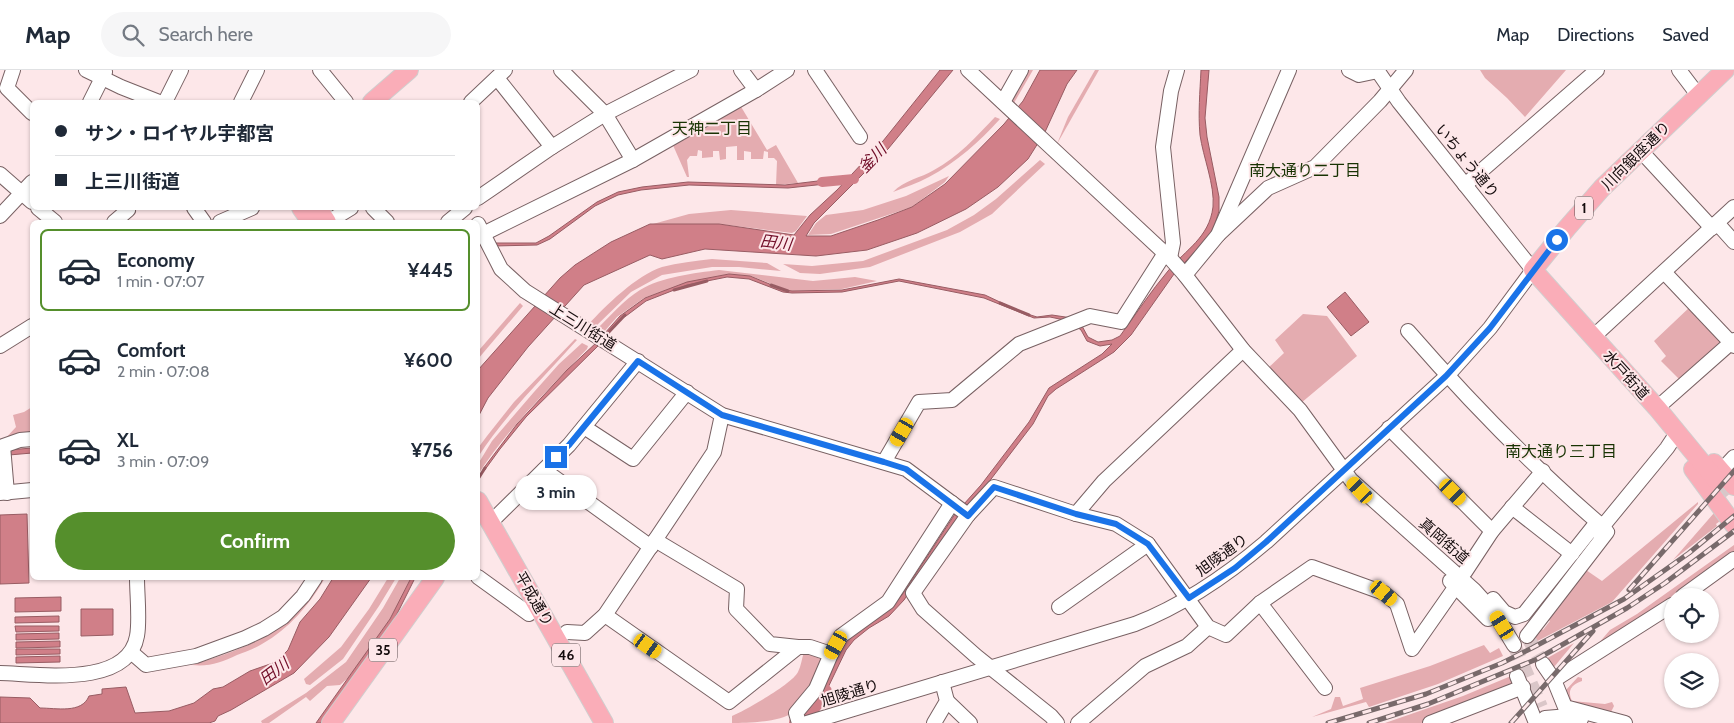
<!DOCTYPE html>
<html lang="en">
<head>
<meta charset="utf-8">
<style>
  :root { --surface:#fff; --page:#f6f6f7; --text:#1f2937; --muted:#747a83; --line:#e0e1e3; --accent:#558f2c }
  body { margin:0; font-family:Cabin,"Noto Sans JP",sans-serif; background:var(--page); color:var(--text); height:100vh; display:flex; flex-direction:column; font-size:19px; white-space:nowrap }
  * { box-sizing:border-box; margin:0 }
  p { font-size:16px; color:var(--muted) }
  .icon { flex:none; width:28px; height:28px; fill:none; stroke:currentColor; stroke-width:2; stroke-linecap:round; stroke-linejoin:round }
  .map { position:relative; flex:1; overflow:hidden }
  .side { position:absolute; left:30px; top:150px; width:450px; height:360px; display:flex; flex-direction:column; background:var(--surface); border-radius:8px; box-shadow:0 1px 4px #0004 }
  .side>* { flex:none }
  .guide { position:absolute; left:30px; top:30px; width:450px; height:110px; border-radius:8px; box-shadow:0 1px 4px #0004; display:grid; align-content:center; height:110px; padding:0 25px; background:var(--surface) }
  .fabs { position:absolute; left:1664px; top:518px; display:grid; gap:10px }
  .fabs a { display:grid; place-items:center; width:55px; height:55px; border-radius:50%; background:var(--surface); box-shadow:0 1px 4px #0004; font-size:25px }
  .end { position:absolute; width:22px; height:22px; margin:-11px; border:6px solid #1a73e8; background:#fff; box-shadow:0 0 0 2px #fff }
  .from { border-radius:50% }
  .bubble { position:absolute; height:35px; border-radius:18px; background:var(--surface); box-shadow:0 1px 4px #0004; font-size:16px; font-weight:700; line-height:35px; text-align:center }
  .car { position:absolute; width:15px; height:30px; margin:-15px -8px; border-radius:6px; box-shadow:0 0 4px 1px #0007; background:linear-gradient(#f5c518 24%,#345 0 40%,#f5c518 0 76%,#345 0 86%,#f5c518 0) }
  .guide b { display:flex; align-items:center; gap:18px; height:48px; font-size:19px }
  .guide b+b { border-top:1px solid var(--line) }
  .guide i { width:12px; height:12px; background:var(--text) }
  ul { padding:9px 0 0; list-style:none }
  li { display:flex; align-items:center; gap:15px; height:82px; margin:0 10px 8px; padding:0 15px; border:2px solid transparent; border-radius:8px }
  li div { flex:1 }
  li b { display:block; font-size:19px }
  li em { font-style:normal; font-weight:700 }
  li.on { border-color:var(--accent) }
  li>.icon { width:45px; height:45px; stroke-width:1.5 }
  .primary-button { display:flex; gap:10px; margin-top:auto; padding:10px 25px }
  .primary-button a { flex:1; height:58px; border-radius:30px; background:var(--accent); color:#fff; font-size:20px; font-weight:700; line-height:58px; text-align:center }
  header { display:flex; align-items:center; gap:30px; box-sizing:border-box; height:70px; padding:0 25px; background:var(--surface); border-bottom:1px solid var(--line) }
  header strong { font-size:24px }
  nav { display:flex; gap:28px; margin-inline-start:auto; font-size:18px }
  .search { width:350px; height:45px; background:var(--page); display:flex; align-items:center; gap:12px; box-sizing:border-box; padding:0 18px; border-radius:28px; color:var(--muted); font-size:19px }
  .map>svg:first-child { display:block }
</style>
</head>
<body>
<header>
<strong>Map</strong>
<div class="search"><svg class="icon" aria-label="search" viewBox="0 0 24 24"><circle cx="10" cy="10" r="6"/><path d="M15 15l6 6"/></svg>Search here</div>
<nav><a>Map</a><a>Directions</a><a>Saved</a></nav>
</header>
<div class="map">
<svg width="1734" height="653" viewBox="0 0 1734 653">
  <rect width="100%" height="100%" fill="#fde7e9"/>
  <g fill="#e4acb0">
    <polygon points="1029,0 1033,0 1014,33 1012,31"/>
    <polygon points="1095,0 1099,0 1057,74 1068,47"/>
    <polygon points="1480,0 1566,0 1525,47 1507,28 1485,8"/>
    <polygon points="740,35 767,80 776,75 798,113 776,115 777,91 774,88 768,88 768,82 764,81 763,89 751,89 751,82 744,81 744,90 737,90 737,76 726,77 726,89 720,90 719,81 713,81 713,87 702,88 702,81 698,80 697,86 690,86 687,90 689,107 687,107 672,73"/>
    <path d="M995,47L1000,49C979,72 957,92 929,107C918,113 905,117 893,122C904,110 921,108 934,100C957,88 977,66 995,47Z"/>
    <polygon points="1040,90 1045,94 992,144 960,162 870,197 820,204 800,203 783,194 812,196 863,191 947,160 974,145 996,129"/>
    <polygon points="949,106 945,112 912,137 831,164 808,165 816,153 826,145 863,140 906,126"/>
    <polygon points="731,140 807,146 796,161 792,163 719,154 653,154 689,144"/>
    <path d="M712,189L767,193L781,201L739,197H712L662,205L631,222L594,258L588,255C605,236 637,205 662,197C678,193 695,191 712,189Z"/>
    <path d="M719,200L813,211L855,207L877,211L842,219L790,221L751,206L728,204L686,213L644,228L617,247L603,263L597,259C611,245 624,230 640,220C661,207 695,203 719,200Z"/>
    <polygon points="520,233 523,236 478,289 478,284 480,279"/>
    <polygon points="1692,235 1724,270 1682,312 1661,291 1666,286 1654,271"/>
    <polygon points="1303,244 1327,246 1357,286 1301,333 1268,298 1284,283 1275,270"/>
    <path d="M575,269L577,270C543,308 505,345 478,387V378L487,366L514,332Z"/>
    <path d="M582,273L588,276L587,279C549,319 509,357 479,403L478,394L492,371L534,322L559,294Z"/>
    <polygon points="32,337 32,365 4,370 16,357 13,345 24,342"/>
    <polygon points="1698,432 1698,434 1612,532 1528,576 1526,571 1539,557 1543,560 1550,551 1545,548 1586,500 1602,511"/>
    <polygon points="1714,443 1720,451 1716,454 1717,456 1673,490"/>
    <polygon points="1734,475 1734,482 1678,526 1672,526 1672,530 1592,581 1610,560 1637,544"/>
    <path d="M319,508H325C310,534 289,559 262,574C254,579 245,582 237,585C222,592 209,597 192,595C223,585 259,575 283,553C296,542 309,521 319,508Z"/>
    <polygon points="388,508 396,508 379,536 343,589 310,615 306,614 304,609 341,577 369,539"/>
    <polygon points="400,508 411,508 390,549 350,606 340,615 327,616 310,631 306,627 269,653 262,653 261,651 306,623 346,592 383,538"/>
    <polygon points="1574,573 1544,609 1535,595"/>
    <polygon points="1484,575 1490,583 1499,578 1503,586 1438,614 1369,637 1366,632 1312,647 1331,639 1335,627 1340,627 1343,636 1363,629 1360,618 1430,596"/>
    <path d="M804,582L825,589C817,608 809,628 793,642C782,652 747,653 732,653V646C746,640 792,614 798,602C801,596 802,588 804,582Z"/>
    <polygon points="1511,606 1517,616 1430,650 1421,653 1385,653 1463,626"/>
    <path d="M1578,607L1582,608V611C1571,615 1567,620 1572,631L1605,634L1612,632L1614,636L1610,644L1569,632L1566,620Z"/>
  </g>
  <g fill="#d07f88" stroke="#985c63">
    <polygon points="940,0 953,0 888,79 814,153 806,166 831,166 878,150 912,137 945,114 1004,54 1023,31 1040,0 1077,0 1067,14 1045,62 1028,89 998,117 966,139 917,163 867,180 816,186 705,179 662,189 650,185 584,215 528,277 488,328 478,347 478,300 560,208 575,195 611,172 650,154 719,154 794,165 810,145 837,120 883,71"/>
    <path d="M1201,0H1209L1205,48L1207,67L1219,127V141L1215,154L1210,165L1174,204L1131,265L1114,282L1056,319L1048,326L1033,354L985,417L958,448L904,530L889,546L869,558L854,570L846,580L823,628L815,638L805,641L827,608L846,570L890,538L902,525L955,444L981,415L1029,352L1049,318L1102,284L1112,274L1100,276L1092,273L1087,271L1081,260L1069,251L1050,247L1034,248L984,228L899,211L842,222L792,223L783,222L749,209L727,207L687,215L646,231L626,246L620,249L600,274L526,347L500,379L484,401L483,399L517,354L567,300L597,272L620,246L645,228L687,212L729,204L750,206L784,220L792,221L842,220L899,209L985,225L1021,242L1037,247L1052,245L1072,248L1082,256L1088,267L1098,272L1112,270L1120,266C1136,244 1151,221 1168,201C1186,179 1209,168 1213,137C1215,115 1203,87 1200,65C1198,43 1200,22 1201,0Z"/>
    <polygon points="834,109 835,113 788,118 689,115 641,120 618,125 595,136 550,169 537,175 494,176 493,173 536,173 549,166 597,132 618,122 642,117 688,112 785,115"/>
    <polygon points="1345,222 1369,252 1351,266 1327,237"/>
    <polygon points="32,378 32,383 9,385 8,380"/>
    <polygon points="27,444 29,513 0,514 0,445"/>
    <path d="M333,508H371L329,567L294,603L231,640L218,646L215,651L209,653H0V627L30,628L40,638C56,638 82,644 89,626L102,624V619L126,617L135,643L169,641L194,633L213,619L223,617L250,601L276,592L288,580L300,552L320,529Z"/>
    <polygon points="411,508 415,508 394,550 322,653 316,653 390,549"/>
    <polygon points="61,527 61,541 15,542 15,528"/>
    <polygon points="81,539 113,539 113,565 81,566"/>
    <polygon points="59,546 59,552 15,553 15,547"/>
    <polygon points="15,556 59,556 59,561 16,562"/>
    <polygon points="59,563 59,569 16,570 16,564"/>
    <polygon points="60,571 60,577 16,578 16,572"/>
    <polygon points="16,579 60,579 60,584 16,585"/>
    <polygon points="60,586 60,592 16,593 16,587"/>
  </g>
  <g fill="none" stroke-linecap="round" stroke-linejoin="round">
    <g stroke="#985c63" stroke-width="3">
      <polyline points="771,215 788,221"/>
      <polyline points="674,220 707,211"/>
      <polyline points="1000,233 1029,245"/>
      <polyline points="607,264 625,245"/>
      <polyline points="478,409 485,398"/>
    </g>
    <polyline stroke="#d07f88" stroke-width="10" points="822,112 854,109"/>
    <polyline stroke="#d07f88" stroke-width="18" points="798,653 823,622"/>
    <g stroke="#dac6c8" stroke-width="14" stroke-dasharray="14 7" stroke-linecap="butt">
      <polyline points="1527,566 1543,594"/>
      <polyline points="1514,575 1541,637"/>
    </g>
    <polyline stroke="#dac6c8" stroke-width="18" stroke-dasharray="18 9" stroke-linecap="butt" points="1717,411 1734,431"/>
    <g stroke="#786163" stroke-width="16">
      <g id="minor">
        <polyline points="13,0 7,18 32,43"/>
        <polyline points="86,0 121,17 159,32"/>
        <polyline points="320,0 346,32"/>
        <polyline points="561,0 605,44 633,90"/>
        <polyline points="741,0 756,20 787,0"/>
        <polyline points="815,0 860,67"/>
        <polyline points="968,0 1170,188 1185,205 1243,280 1300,340 1351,410 1474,520 1494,542 1514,575"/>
        <polyline points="1349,0 1359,5 1378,1"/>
        <polyline points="1679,0 1698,25"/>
        <polyline points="497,8 552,77"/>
        <polyline points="90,32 105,2"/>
        <polyline points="165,32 181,0"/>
        <polyline points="241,32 257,0"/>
        <polyline points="471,32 505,0"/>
        <polyline points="1003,32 1021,0"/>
        <polyline points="1640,80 1712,158"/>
        <polyline points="0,104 32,132"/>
        <polyline points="1465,115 1597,0"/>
        <polyline points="478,128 552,77 605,44 691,0"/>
        <polyline points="38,138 55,152"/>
        <polyline points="194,138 204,152"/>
        <polyline points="373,138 387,152"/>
        <polyline points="0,146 32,112"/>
        <polyline points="114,152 128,140 127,138"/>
        <polyline points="220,152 252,138"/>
        <polyline points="328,152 351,138"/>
        <polyline points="448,152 465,138"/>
        <polyline points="1717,153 1734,172"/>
        <polyline points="478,154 501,199 525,221 722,345 906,399 968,445 994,417 1076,444 1116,454 1148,474 1208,557 1226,565 1260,533 1312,497 1384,523 1397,534 1412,579 1456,516"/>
        <polyline points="483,164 633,90 756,20"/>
        <polyline points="1218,165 1268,118 1315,97 1380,31 1406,0"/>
        <polyline points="1170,188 1173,173 1163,77 1171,21 1177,0"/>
        <polyline points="1664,202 1734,276"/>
        <polyline points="1185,205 1218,165 1289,0"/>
        <path d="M1408,261C1468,330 1532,396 1602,456L1607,462L1527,566"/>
        <polyline points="1593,267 1734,137"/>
        <polyline points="0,276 32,256"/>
        <polyline points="1657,338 1734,270"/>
        <polyline points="584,357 633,389 687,322"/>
        <polyline points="1389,358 1492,461"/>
        <polyline points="884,392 919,332 952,330 1019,274 1090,246 1121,252 1165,183"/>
        <polyline points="544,400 651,477"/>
        <polyline points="1721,401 1734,387"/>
        <polyline points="0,423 32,420"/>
        <polyline points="7,423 3,376 20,370 32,369"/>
        <polyline points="1512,437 1572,484"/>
        <polyline points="1076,444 1104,411 1243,280"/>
        <polyline points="968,445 913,523 923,539 976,586 1051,646 1057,653"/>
        <polyline points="490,453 569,375 638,291"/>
        <polyline points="1598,462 1667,378 1677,363"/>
        <polyline points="655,470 737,519 736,539 770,574 798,577"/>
        <polyline points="1465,502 1492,461 1543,401"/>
        <polyline points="478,507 529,544"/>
        <polyline points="1450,511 1488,549"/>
        <polyline points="1683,526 1734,489"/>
        <polyline points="1493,529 1504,542 1515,547 1524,544 1597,452"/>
        <polyline points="1260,533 1325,618"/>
        <polyline points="1059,537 1148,474"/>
        <polyline points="605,545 729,632 798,577 810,577 831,584 841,566 888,532 952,433"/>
        <polyline points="567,562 585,563 605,545 714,382 722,345"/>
        <polyline points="131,582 146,595 196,586 245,568 264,559 283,547 303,526 315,508"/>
        <polyline points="1543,594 1554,610 1565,637 1625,653"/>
        <path d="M0,603C39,604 128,618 137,566C140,550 137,525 137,508"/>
        <polyline points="1517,606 1536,653"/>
        <polyline points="1554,610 1672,535"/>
        <polyline points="947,631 970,653"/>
        <polyline points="1545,648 1569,646 1581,649"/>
        <polyline points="799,653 796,643 816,619 831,584"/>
        <path d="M807,653L1135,554C1184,535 1226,506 1266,472L1447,306L1490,258L1533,200L1399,32L1377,0"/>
        <polyline points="934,653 947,631 942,612"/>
        <polyline points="1078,653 1145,596 1187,576 1208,557"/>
        <polyline points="1430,653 1523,617"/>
      </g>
    </g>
    <g stroke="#d0cece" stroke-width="20">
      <g id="major">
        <polyline points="372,32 409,0"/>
        <polyline points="301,138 311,152"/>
        <polyline points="318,138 327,152"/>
        <polyline points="1714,393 1734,416"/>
        <polyline points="1693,399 1734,455"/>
        <polyline points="1717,411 1657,338 1533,200 1567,158 1602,118 1725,0"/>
        <polyline points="478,431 604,653"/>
        <polyline points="331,653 435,508"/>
      </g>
    </g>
    <use href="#minor" stroke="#fff" stroke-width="14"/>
    <use href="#major" stroke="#faadb8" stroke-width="18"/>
    <g stroke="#786a6b" stroke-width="5">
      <g id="rail">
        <polyline points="1629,520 1734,401"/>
        <polyline points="1328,653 1426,624 1502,593 1532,578 1624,529 1689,483 1734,446"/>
        <polyline points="1369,653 1428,634 1537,589 1627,538 1665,513 1734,461"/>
        <polyline points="1511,653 1593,561"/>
      </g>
    </g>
    <use href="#rail" stroke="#fde7e9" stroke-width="3" stroke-dasharray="9" stroke-linecap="butt"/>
  </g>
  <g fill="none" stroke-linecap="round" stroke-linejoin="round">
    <polyline stroke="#1a73e8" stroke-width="6" points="556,387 569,375 638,291 722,345 884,392 906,399 968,446 994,417 1076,444 1116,454 1148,474 1189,528 1235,498 1266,472 1446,306 1490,258 1557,170"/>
  </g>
  <g text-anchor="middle" stroke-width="4" stroke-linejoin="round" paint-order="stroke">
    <g fill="#fde7e9" stroke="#5a4d4e" stroke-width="1">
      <rect x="1575" y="126.5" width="18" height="23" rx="4"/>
      <rect x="369" y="568.5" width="28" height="23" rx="4"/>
      <rect x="552" y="573.5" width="28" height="23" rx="4"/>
    </g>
    <g font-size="14" font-weight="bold" fill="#140b0c">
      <text x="1584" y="143">1</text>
      <text x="383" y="585">35</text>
      <text x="566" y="590">46</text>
    </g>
    <g font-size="15" fill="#140b0c" stroke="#fde7e9">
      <text transform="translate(1636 86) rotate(-45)" y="5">川向銀座通り</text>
      <text transform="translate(1467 91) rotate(51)" y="5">いちょう通り</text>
      <text transform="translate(583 257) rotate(32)" y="5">上三川街道</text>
      <text transform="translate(1626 305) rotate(48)" y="5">水戸街道</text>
      <text transform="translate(1444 471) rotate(41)" y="5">真岡街道</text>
      <text transform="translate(1222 485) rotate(-36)" y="5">旭陵通り</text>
      <text transform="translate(534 529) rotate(60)" y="5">平成通り</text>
      <text transform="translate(850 623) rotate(-17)" y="5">旭陵通り</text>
    </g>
    <g font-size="16" fill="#183303" stroke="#fde7e9">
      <text x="712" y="64">天神二丁目</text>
      <text x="1305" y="106">南大通り二丁目</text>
      <text x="1561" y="387">南大通り三丁目</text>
    </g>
    <g font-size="16" font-style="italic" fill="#700c27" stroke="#fde7e9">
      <text transform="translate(872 88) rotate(-46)" y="6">釜川</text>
      <text transform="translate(776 172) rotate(7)" y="6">田川</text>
      <text transform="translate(274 601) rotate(-37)" y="6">田川</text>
    </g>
  </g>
</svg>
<div class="fabs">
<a><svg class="icon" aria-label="locate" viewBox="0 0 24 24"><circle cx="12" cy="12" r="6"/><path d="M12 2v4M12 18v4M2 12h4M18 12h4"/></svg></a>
<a><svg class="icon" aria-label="layers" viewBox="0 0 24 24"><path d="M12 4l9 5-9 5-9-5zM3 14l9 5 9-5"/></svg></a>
</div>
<i class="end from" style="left:1557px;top:170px"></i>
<i class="end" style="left:556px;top:387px"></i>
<div class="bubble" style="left:515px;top:405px;width:82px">3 min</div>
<i class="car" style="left:902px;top:362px;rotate:210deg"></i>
<i class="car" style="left:1360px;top:420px;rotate:317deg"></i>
<i class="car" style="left:1453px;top:422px;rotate:135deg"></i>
<i class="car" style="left:1384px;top:523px;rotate:130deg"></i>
<i class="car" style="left:1502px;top:555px;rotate:328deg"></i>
<i class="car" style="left:836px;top:575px;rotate:209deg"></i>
<i class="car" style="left:648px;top:576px;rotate:125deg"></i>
<div class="guide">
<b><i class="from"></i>サン・ロイヤル宇都宮</b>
<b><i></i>上三川街道</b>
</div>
<section class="side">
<ul>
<li class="on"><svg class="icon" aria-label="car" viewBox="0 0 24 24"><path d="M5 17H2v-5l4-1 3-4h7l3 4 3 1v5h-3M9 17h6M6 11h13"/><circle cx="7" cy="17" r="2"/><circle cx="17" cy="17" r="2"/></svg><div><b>Economy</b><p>1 min · 07:07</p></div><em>¥445</em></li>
<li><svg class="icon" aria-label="car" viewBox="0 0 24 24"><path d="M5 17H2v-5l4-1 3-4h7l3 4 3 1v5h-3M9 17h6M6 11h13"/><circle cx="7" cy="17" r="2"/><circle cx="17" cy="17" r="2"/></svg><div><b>Comfort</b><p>2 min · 07:08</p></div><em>¥600</em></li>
<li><svg class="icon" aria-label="car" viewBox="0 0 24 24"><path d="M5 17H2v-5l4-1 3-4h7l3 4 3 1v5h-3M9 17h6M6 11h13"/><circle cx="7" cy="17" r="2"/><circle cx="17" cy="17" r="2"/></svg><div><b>XL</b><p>3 min · 07:09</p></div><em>¥756</em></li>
</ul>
<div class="primary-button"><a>Confirm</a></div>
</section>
</div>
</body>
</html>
